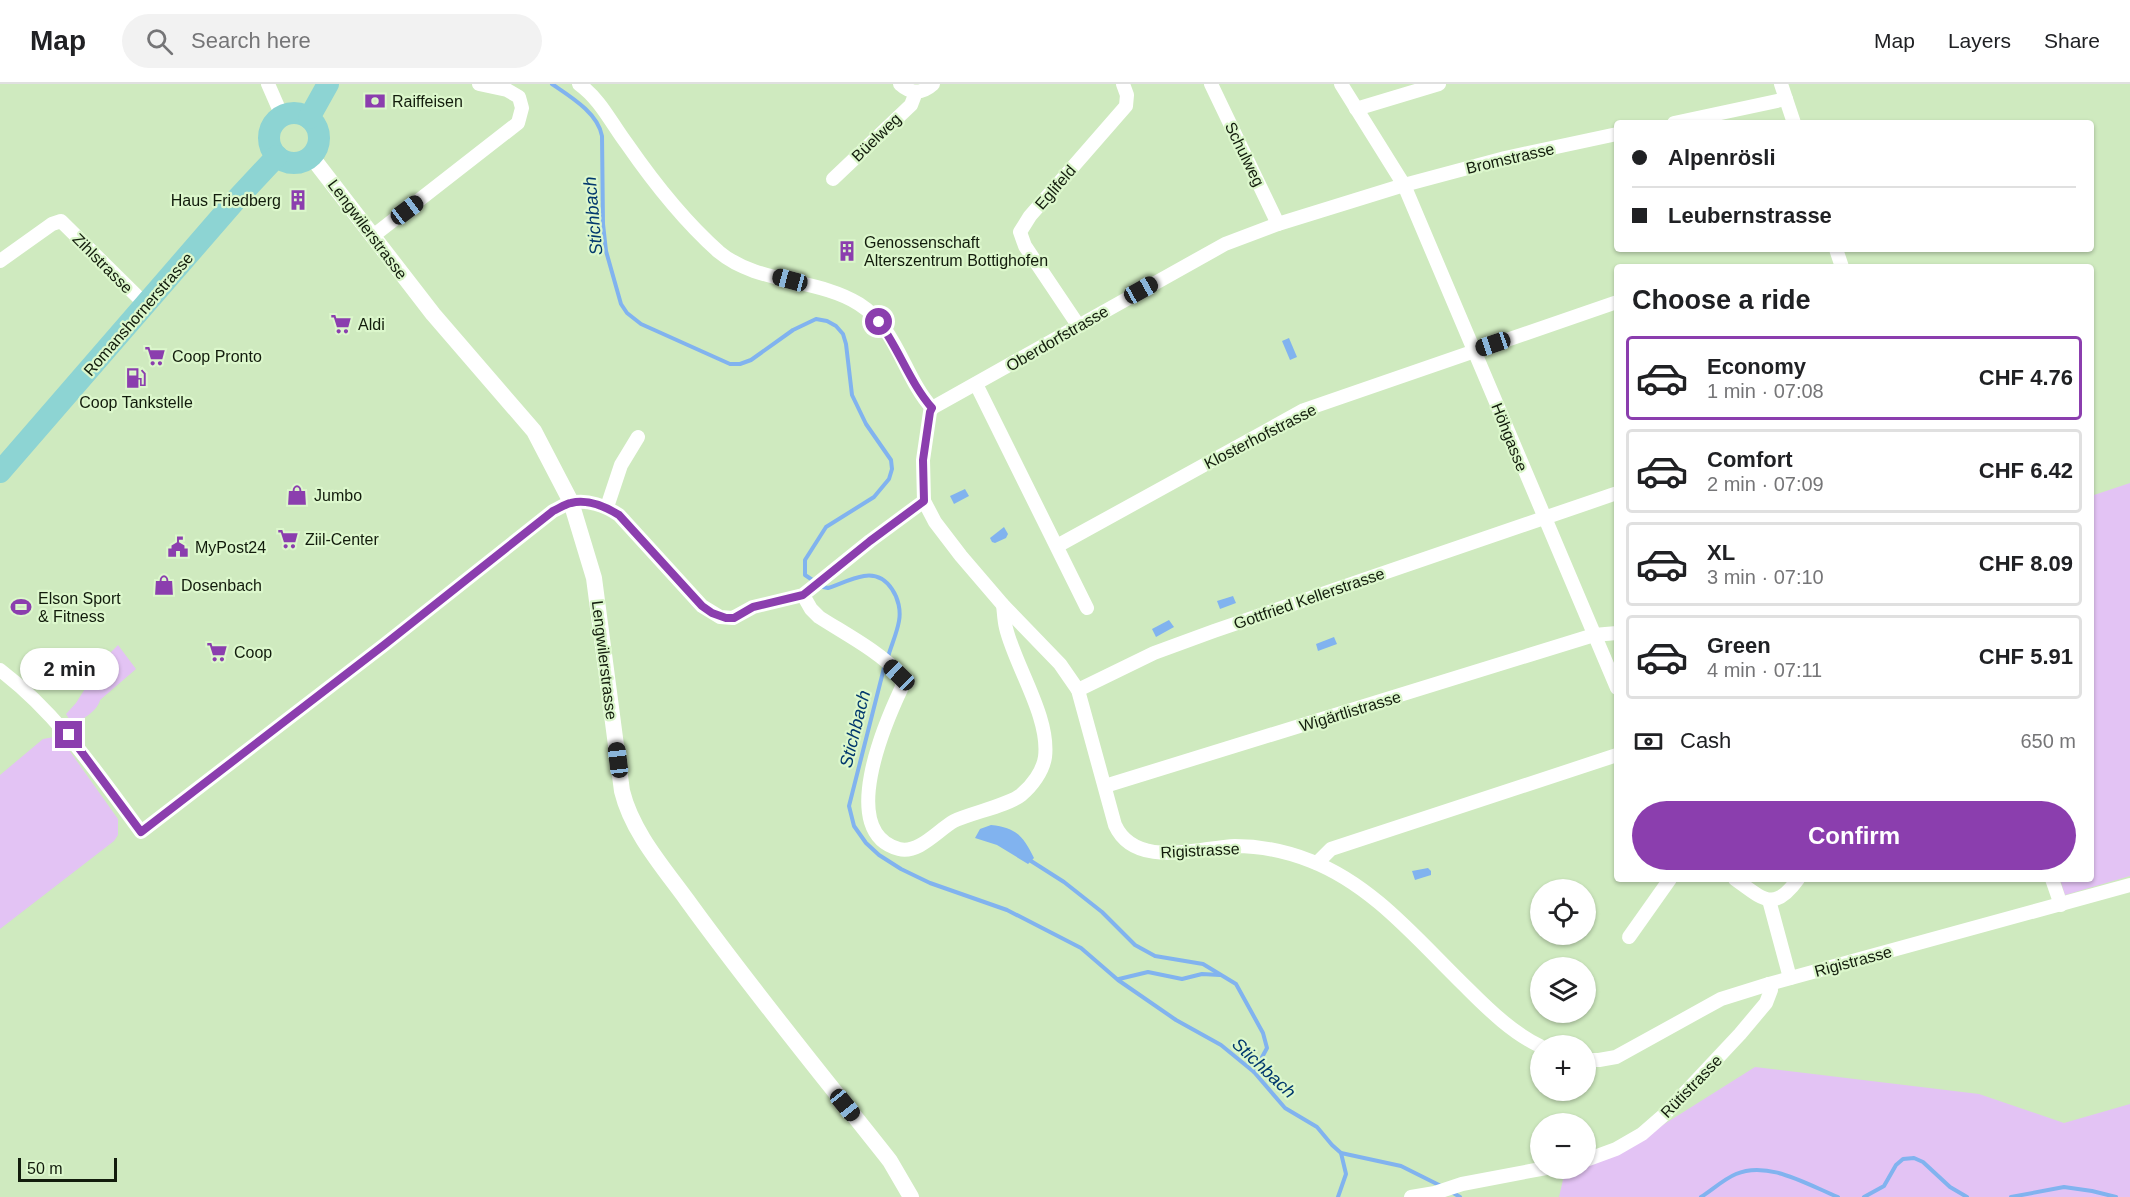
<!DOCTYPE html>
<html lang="en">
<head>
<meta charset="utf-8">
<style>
  :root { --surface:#fff; --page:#f2f2f2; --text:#202124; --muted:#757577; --line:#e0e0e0; --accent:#8b3eae }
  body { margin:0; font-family:Arial,sans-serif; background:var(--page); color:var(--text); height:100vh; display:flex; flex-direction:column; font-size:22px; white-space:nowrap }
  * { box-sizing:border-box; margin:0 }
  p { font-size:20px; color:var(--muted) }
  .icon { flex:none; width:33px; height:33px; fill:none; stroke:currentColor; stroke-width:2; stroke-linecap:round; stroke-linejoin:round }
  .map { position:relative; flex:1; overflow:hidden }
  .details { position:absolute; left:1614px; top:180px; width:480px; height:618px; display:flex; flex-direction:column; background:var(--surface); border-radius:6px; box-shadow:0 2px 4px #0004 }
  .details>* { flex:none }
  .top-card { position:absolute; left:1614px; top:36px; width:480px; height:132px; border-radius:6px; box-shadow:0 2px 4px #0004; display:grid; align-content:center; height:132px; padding:0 18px; background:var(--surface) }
  .fabs { position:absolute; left:1530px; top:795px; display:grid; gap:12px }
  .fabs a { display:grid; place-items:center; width:66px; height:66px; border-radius:50%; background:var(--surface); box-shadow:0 2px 4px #0004; font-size:30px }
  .scale { position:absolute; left:18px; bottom:15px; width:99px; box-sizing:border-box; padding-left:6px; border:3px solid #121c0c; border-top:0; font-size:16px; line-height:21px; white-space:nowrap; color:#121c0c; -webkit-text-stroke:4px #dcf7cc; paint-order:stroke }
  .end { position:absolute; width:27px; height:27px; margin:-14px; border:8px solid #8b3eae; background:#fff; box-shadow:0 0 0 3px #fff }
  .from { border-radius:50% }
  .bubble { position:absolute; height:42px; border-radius:21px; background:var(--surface); box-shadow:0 2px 4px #0004; font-size:20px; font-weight:800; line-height:42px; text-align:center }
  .car { position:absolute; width:18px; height:36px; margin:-18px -9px; border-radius:8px; box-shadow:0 0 4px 2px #0007; background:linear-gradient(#222 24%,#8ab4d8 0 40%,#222 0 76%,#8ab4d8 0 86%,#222 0) }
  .top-card b { display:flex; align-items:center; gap:21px; height:57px; font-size:22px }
  .top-card b+b { border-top:2px solid var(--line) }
  .top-card i { width:15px; height:15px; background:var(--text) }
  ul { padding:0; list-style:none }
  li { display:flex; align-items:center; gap:18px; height:84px; margin:0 12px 9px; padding:0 6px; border:3px solid var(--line); border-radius:6px }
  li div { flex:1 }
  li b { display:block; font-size:22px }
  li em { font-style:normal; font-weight:800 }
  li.selected { border-color:var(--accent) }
  li>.icon { width:54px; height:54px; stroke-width:1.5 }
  h2 { padding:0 18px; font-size:27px; line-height:72px }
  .pay { display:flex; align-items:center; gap:15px; height:66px; padding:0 18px; font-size:22px }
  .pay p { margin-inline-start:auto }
  .primary-button { display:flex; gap:12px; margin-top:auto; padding:12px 18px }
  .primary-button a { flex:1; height:69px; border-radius:36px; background:var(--accent); color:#fff; font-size:24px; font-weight:800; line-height:69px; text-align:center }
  header { display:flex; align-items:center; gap:36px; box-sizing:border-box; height:84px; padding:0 30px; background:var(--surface); border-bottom:2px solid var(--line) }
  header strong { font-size:28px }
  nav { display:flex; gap:33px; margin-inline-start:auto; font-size:21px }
  .search { width:420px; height:54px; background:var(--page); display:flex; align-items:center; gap:15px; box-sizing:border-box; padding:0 21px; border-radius:33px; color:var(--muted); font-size:22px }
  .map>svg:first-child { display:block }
</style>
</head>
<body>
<header>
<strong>Map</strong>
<div class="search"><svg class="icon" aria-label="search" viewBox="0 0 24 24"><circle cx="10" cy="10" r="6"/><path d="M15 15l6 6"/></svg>Search here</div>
<nav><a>Map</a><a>Layers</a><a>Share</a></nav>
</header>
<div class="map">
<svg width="2130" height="1113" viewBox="0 0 2130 1113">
  <rect width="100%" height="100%" fill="#cfeabf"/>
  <g fill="#e3c3f4">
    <polygon points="2130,399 2130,792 2065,811 2060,795 2091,795 2091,412"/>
    <path d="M118,561L136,585L100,616C98,626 82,638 71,638L66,630L76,619L103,576Z"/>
    <polygon points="59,652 118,735 118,751 114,757 0,845 0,691 43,655"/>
    <polygon points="1755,983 1979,1010 2064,1039 2130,1020 2130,1113 1559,1113 1565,1087 1572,1085 1586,1084 1586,1079 1631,1061"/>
  </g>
  <g fill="#81b3ef">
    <polygon points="1289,254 1297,273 1290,276 1282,257"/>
    <polygon points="965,405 969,412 954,420 950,412"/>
    <polygon points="1004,443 1008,450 1006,454 995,459 992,458 990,454"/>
    <polygon points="1233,512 1236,519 1220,525 1217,517"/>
    <polygon points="1169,536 1174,543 1156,553 1152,545"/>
    <polygon points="1334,553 1337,560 1318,567 1316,560"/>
    <path d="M991,741C1017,744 1023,752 1034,774L1028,780L997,761L975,754L980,745Z"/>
    <polygon points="1428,784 1431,787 1431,791 1415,796 1412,787"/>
  </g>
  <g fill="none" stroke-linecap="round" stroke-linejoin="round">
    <g stroke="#81b3ef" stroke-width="4">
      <path d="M552,0C571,13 598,29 602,52L603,140L606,167L621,220L627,229L641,240L730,280H740L751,276L793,246L816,235L827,237L836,242L843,250L846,260L852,311L866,340L891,376L892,385L889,395L874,413L826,443L805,476V491L823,503L828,504C840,500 852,494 864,492C888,488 903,516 899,537C897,549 891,562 888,573"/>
      <polyline points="885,580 849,722 854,742 866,759 879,771 901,785 930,799 1007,826 1081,864 1118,896 1176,936 1221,961 1254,988 1285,1024 1317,1043 1332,1061 1341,1069 1401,1082 1441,1102"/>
      <polyline points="1031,777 1064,798 1102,828 1135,861 1155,872 1203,880 1236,900 1263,949 1267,964 1254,988"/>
      <polyline points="1119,895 1148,888 1182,895 1202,890 1220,891"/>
      <polyline points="1450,1107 1460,1113"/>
      <polyline points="1338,1113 1346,1090 1341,1069"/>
      <path d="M1701,1113C1712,1106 1724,1095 1736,1090C1768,1076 1808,1101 1838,1113"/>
      <polyline points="1864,1113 1884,1102 1896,1081 1903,1075 1914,1074 1923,1078 1950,1103 1967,1113"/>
      <polyline points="2011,1113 2064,1103 2092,1107 2116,1113"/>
    </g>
    <g stroke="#fff" stroke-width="14">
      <polyline points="268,0 282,32"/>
      <path d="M579,0C601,16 611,39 627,60C654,99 684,137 719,168C757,200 818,194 859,220C897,244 904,293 932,324"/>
      <path d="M900,0C911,10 922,10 933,0"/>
      <polyline points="1211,0 1278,140"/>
      <polyline points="1341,0 1404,101 1617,604"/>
      <polyline points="1781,0 1794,39"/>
      <polyline points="1356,25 1439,0"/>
      <polyline points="1674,39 1786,15"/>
      <polyline points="833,95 911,21 916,8"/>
      <polyline points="373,152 518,39 522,24 519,13 507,6 479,0"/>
      <polyline points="1836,165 1842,183"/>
      <polyline points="0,177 52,140 61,137 146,221"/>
      <polyline points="1078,241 1025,162 1020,148 1030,132 1126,22 1127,11 1123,0"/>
      <polyline points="976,300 1087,524"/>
      <polyline points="607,423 621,381 638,353"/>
      <polyline points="1057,462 1304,326 1617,218"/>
      <path d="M803,511L811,525L819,533C842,548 882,569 899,590C902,594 902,598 902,603C885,639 837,749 899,765C919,770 938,746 954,737C971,729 1009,721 1021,711C1032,702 1043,687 1045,673C1050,633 1015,582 1006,544C1004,536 1004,528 1003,521"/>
      <path d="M0,586C58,630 98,690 141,748L384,561L553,427C558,425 565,420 571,419C587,415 606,422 619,431L702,522L720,533L733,534L753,523L803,511L870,457L924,417"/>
      <polyline points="1078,606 1154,569 1214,547 1617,409"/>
      <polyline points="1105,702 1594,551 1617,549"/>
      <polyline points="1317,779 1331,765 1617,671"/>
      <path d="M1735,795C1763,815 1774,829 1798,795"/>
      <polyline points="2052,795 2061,821"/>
      <polyline points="1769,816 1790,894"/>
      <polyline points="1629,853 1670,795"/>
      <path d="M1540,962C1513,949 1490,927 1469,906C1420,859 1375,802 1311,777C1288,768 1260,762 1235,762C1196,764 1135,785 1115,741L1078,606L1060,580L1003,521L961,472L935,438L924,417L923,376L930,328L932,324L1225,160L1278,140L1404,101L1505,74L1617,50"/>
      <polyline points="1586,976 1599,976 1616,973 1721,915 1769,900 2130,801"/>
      <polyline points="1586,1076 1616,1065 1642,1050 1665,1030 1740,950 1766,919 1771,906 1769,900"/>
      <polyline points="1411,1113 1435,1109 1462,1100 1546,1084"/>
    </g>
    <path stroke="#fff" stroke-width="16" d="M311,72L433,230L534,347L571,418L594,494L622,707C632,748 663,783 687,816C752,906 822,991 890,1077L911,1113"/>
    <g stroke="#8dd4d3" stroke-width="22">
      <circle cx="294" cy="54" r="25"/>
      <polyline points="309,34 328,0"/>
      <polyline points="0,388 234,118 277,72"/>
    </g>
  </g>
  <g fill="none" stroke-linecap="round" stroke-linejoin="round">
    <path stroke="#8b3eae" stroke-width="8" d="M69,651L141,748L384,561L553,427C558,425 565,420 571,419C587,415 606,423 619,431L702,522L712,529L726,534H734L753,523L803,511L870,457L924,417L923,376L930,328L932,324C910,299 899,265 879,238"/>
  </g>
  <defs>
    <g id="bank-bare" transform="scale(1.62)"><path d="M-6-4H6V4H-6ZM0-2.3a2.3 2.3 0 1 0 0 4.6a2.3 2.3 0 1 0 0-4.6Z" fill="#8b3eae" stroke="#dcf7cc" stroke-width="2.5" paint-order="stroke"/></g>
    <g id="building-bare" transform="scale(1.62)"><path d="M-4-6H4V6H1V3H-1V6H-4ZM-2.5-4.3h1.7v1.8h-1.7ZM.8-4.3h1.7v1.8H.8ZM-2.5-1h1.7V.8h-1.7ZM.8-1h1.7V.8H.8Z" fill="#8b3eae" stroke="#dcf7cc" stroke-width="2.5" paint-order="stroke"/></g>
    <g id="supermarket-bare" transform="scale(1.62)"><path d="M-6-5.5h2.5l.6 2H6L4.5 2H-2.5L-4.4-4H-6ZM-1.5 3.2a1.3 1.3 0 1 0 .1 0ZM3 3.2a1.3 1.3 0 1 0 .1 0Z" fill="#8b3eae" stroke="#dcf7cc" stroke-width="2.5" paint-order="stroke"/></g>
    <g id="fuel-bare" transform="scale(1.62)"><path d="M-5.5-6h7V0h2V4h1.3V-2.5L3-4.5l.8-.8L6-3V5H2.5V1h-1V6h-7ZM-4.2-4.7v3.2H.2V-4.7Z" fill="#8b3eae" stroke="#dcf7cc" stroke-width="2.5" paint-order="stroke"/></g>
    <g id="shop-bare" transform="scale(1.62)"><path d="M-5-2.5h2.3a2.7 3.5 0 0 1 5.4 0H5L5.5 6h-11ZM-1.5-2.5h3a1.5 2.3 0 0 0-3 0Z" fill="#8b3eae" stroke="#dcf7cc" stroke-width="2.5" paint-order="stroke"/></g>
    <g id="civic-bare" transform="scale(1.62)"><path d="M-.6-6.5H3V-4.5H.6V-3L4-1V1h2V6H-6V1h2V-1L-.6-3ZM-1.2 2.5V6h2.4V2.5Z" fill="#8b3eae" stroke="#dcf7cc" stroke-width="2.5" paint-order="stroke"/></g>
    <g id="stadium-bare" transform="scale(1.62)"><path d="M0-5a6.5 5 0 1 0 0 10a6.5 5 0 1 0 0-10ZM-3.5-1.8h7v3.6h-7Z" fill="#8b3eae" stroke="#dcf7cc" stroke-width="2.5" paint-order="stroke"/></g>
  </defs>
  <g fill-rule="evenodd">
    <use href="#bank-bare" x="375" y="17"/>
    <use href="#building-bare" x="298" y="116"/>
    <use href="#building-bare" x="847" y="167"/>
    <use href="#supermarket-bare" x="341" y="240"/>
    <use href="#supermarket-bare" x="155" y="272"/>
    <use href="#fuel-bare" x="136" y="294"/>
    <use href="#shop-bare" x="297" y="411"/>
    <use href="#supermarket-bare" x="288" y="455"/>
    <use href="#civic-bare" x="178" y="463"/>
    <use href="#shop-bare" x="164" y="501"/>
    <use href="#stadium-bare" x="21" y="523"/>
    <use href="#supermarket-bare" x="217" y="568"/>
  </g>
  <g text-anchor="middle" stroke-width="4.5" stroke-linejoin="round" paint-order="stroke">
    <g font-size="16" fill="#121c0c" stroke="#dcf7cc" text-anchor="start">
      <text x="392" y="23">Raiffeisen</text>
      <text x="281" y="122" text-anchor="end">Haus Friedberg</text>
      <text x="864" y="164">Genossenschaft<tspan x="864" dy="18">Alterszentrum Bottighofen</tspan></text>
      <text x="358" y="246">Aldi</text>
      <text x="172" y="278">Coop Pronto</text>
      <text x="136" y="324" text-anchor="middle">Coop Tankstelle</text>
      <text x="314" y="417">Jumbo</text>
      <text x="305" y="461">Ziil-Center</text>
      <text x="195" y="469">MyPost24</text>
      <text x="181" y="507">Dosenbach</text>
      <text x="38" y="520">Elson Sport<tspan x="38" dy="18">&amp; Fitness</tspan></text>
      <text x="234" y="574">Coop</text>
    </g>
    <g font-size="16" fill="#121c0c" stroke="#dcf7cc">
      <text transform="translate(876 53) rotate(-44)" y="6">Büelweg</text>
      <text transform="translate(1245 70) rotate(64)" y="6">Schulweg</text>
      <text transform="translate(1510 74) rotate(-13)" y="6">Bromstrasse</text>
      <text transform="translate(1055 103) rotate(-49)" y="6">Eglifeld</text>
      <text transform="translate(368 145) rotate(53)" y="6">Lengwilerstrasse</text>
      <text transform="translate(103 179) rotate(45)" y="6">Zihlstrasse</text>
      <text transform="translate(138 230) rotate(-49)" y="6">Romanshornerstrasse</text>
      <text transform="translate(1057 254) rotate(-30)" y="6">Oberdorfstrasse</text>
      <text transform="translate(1260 352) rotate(-27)" y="6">Klosterhofstrasse</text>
      <text transform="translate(1510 353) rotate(68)" y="6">Höhgasse</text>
      <text transform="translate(1309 514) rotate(-19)" y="6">Gottfried Kellerstrasse</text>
      <text transform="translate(605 576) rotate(83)" y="6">Lengwilerstrasse</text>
      <text transform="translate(1350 627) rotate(-17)" y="6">Wigärtlistrasse</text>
      <text transform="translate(1200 766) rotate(-3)" y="6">Rigistrasse</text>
      <text transform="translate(1853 877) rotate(-15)" y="6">Rigistrasse</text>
      <text transform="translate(1691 1002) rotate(-46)" y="6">Rütistrasse</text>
    </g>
    <g font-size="18" font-style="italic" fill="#01386d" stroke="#dcf7cc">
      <text transform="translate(593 132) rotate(-95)" y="6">Stichbach</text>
      <text transform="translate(855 645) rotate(-76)" y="6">Stichbach</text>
      <text transform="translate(1264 984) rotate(43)" y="6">Stichbach</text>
    </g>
  </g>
</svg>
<div class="fabs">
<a><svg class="icon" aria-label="locate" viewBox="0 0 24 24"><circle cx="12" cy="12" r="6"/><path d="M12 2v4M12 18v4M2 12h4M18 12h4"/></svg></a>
<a><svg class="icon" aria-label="layers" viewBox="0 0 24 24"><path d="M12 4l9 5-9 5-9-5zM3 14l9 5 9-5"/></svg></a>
<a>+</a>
<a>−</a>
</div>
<div class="scale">50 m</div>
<i class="end from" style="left:879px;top:238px"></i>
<i class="end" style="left:69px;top:651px"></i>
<div class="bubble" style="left:20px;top:564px;width:99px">2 min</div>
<i class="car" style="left:407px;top:126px;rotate:53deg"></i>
<i class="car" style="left:790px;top:196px;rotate:285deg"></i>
<i class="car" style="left:1141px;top:206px;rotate:61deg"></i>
<i class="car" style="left:1493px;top:260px;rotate:251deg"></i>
<i class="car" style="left:899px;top:591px;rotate:314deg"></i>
<i class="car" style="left:618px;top:676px;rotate:353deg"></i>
<i class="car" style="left:845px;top:1021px;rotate:141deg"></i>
<div class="top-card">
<b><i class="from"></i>Alpenrösli</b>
<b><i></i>Leubernstrasse</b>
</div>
<section class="details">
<h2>Choose a ride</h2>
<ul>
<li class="selected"><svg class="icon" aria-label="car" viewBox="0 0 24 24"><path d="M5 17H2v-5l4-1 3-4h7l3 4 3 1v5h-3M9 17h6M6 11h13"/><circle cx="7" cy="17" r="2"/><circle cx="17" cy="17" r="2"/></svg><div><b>Economy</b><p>1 min · 07:08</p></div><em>CHF 4.76</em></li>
<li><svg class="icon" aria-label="car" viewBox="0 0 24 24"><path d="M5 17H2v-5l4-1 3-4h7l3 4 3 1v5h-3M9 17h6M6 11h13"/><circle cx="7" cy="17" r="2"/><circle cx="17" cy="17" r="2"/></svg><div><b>Comfort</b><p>2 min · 07:09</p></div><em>CHF 6.42</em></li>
<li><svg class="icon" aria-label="car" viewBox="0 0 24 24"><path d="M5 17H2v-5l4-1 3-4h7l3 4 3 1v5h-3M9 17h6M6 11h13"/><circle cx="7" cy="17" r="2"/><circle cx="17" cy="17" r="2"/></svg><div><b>XL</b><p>3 min · 07:10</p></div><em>CHF 8.09</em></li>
<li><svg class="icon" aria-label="car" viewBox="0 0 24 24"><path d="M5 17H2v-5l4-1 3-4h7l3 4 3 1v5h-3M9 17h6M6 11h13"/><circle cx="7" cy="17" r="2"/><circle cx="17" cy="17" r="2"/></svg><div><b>Green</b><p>4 min · 07:11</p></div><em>CHF 5.91</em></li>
</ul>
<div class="pay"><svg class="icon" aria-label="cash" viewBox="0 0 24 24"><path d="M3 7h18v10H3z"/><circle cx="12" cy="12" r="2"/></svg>Cash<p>650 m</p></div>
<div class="primary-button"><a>Confirm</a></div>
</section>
</div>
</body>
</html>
